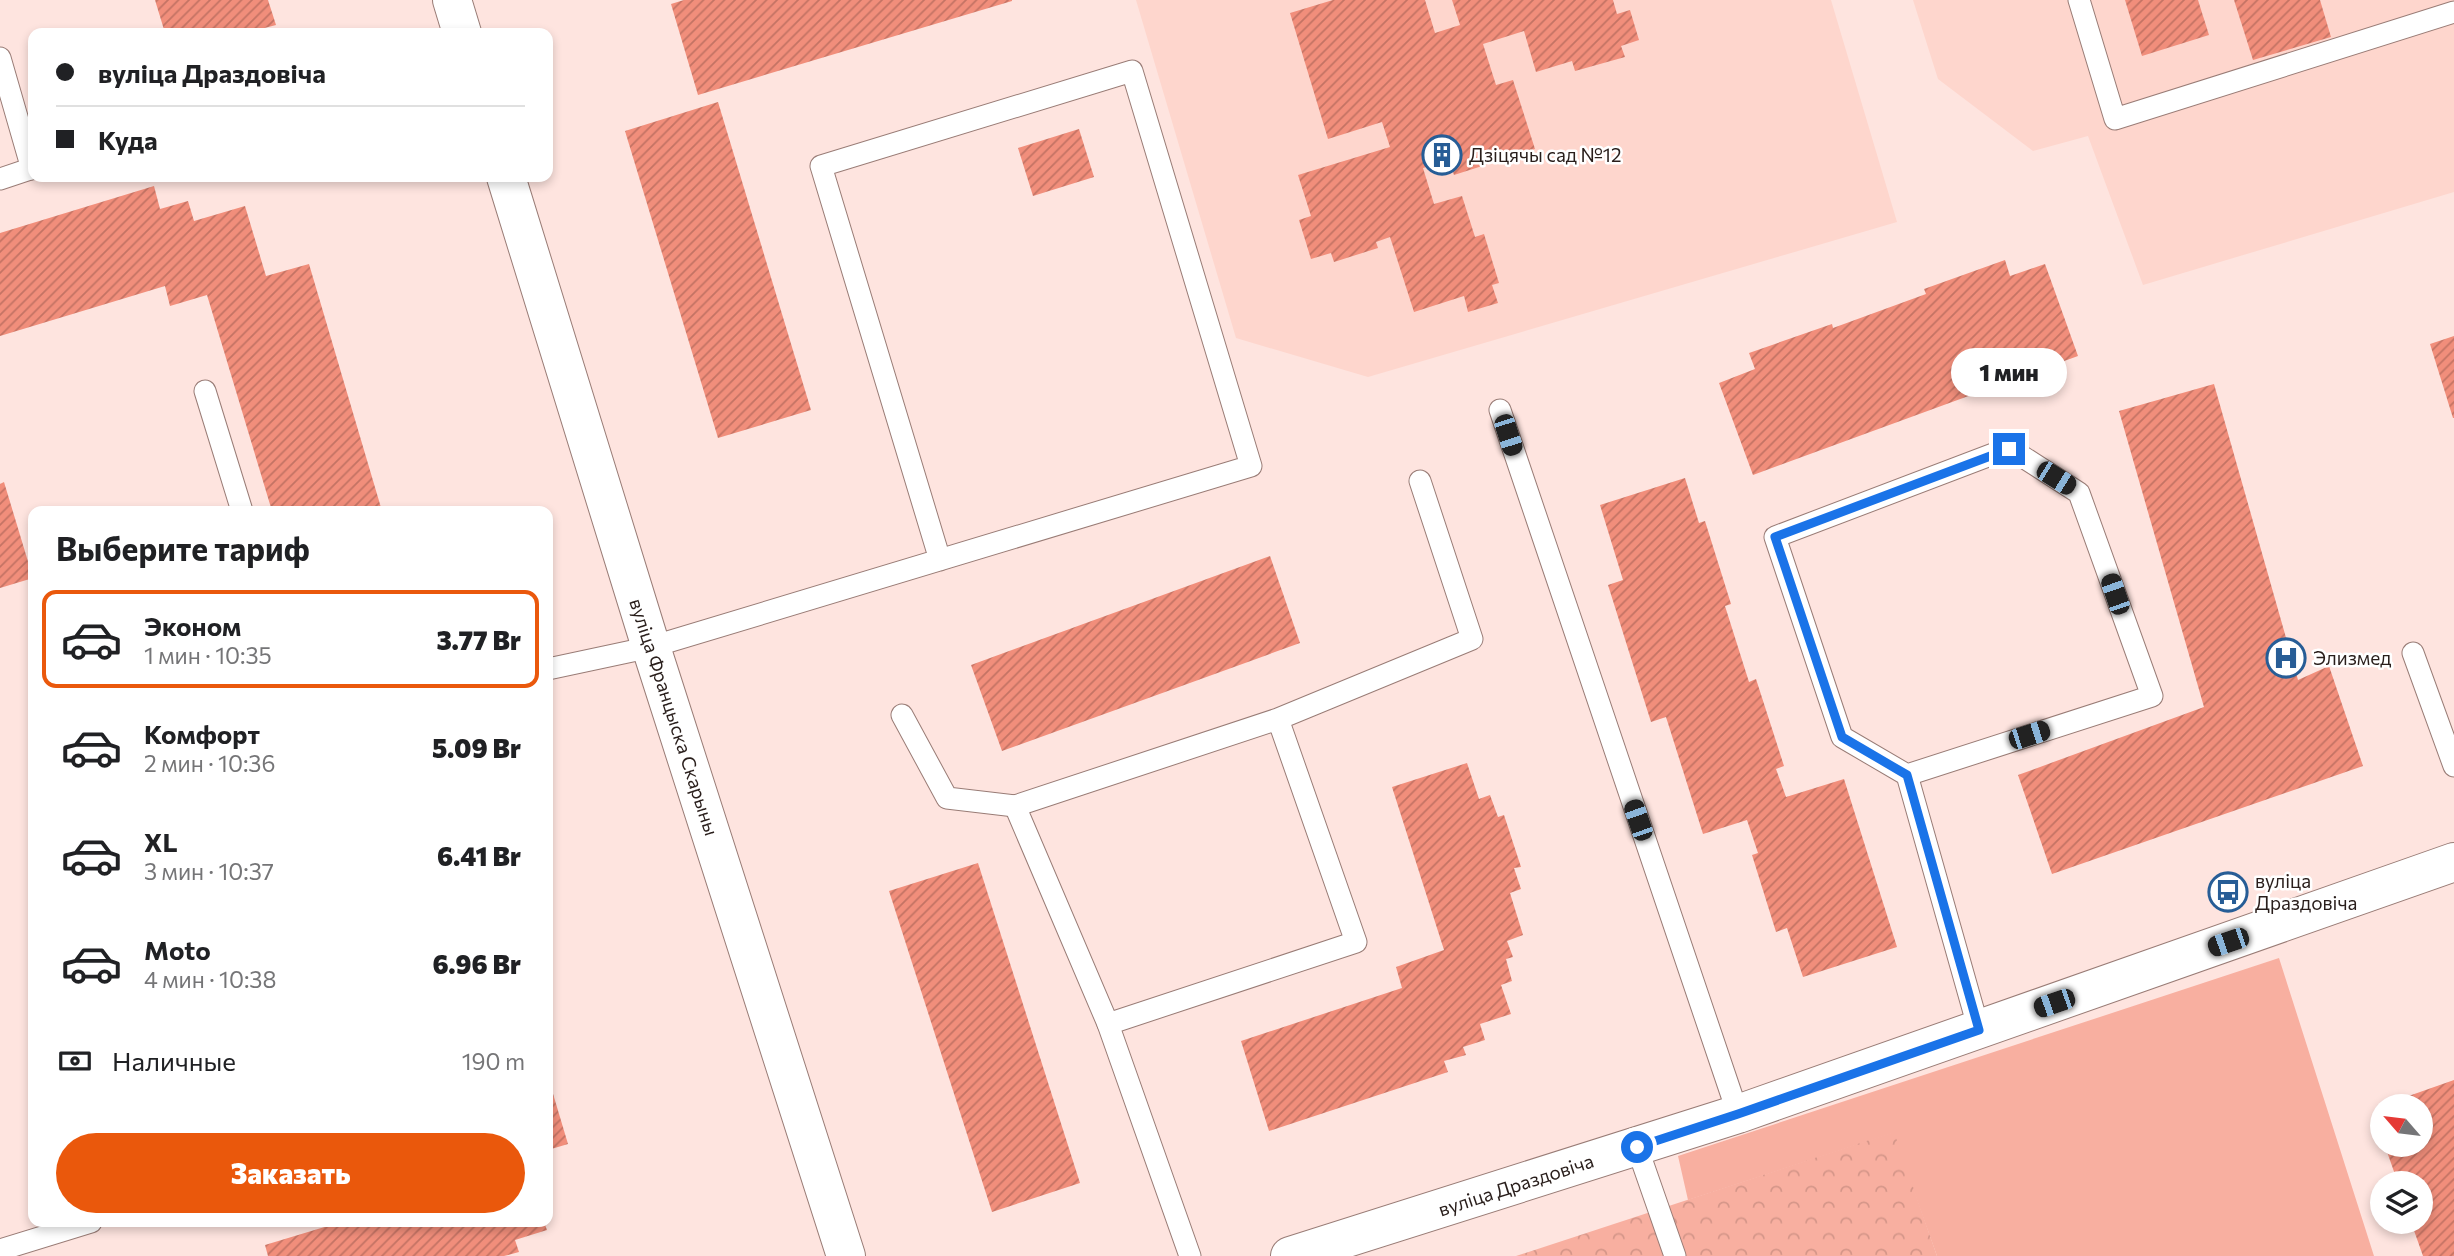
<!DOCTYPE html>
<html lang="ru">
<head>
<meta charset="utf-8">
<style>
  :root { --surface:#fff; --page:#f2f2f2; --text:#202124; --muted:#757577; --line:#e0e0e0; --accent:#ea580c }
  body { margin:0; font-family:Commissioner,sans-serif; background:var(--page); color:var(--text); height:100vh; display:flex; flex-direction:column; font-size:26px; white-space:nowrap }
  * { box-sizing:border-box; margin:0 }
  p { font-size:23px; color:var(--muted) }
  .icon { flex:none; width:38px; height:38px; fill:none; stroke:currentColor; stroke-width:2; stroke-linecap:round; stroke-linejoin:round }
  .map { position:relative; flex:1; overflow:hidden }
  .sheet { position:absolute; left:28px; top:506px; width:525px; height:721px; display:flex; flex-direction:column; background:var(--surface); border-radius:14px; box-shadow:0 4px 10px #0003 }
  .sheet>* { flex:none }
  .hud { position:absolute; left:28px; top:28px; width:525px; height:154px; border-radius:14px; box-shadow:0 4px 10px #0003; display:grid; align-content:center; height:154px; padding:0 28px; background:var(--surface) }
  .needle { width:46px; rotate:298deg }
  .fabs { position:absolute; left:2370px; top:1094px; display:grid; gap:14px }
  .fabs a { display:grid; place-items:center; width:63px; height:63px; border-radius:50%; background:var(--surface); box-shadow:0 4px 10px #0003; font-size:35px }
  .end { position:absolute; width:32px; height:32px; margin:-16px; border:9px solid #1a73e8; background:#fff; box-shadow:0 0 0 4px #fff }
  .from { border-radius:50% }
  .bubble { position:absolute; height:49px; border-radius:24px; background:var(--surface); box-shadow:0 4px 10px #0003; font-size:23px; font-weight:800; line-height:49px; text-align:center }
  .car { position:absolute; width:21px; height:42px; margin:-21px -10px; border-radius:9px; box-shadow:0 0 5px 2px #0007; background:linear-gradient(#222 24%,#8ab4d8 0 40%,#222 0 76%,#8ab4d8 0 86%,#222 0) }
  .hud b { display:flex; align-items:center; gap:24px; height:66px; font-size:26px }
  .hud b+b { border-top:2px solid var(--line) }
  .hud i { width:18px; height:18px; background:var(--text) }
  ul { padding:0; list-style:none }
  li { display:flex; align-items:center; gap:21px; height:98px; margin:0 14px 10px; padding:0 14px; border:4px solid transparent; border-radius:14px }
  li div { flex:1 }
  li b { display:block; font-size:26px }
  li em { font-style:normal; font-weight:800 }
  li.current { border-color:var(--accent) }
  li>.icon { width:63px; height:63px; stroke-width:1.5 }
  h2 { padding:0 28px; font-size:32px; line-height:84px }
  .pay { display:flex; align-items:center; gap:18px; height:77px; padding:0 28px; font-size:26px }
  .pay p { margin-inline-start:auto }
  .primary-button { display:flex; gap:14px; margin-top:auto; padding:14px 28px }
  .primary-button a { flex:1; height:80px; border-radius:42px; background:var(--accent); color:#fff; font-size:28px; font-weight:800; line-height:80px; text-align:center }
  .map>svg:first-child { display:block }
</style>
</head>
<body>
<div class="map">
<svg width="2454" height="1256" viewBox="0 0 2454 1256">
  <defs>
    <pattern id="park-crowns" width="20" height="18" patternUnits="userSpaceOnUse" patternTransform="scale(1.75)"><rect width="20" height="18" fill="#f8afa0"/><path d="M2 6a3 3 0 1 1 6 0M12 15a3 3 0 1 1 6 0" fill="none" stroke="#d59689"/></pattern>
    <pattern id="building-hatch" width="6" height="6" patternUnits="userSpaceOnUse" patternTransform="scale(1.75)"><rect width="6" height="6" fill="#f18e7b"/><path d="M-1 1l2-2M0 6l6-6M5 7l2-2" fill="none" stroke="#c37364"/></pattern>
  </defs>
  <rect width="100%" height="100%" fill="#fee4df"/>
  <g fill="#fed6cd">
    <polygon points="1136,0 1831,0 1897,222 1368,377 1236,338"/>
    <polygon points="1913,0 2454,0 2454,192 2143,285 2088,136 2033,151 1938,79"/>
  </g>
  <polygon fill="#f8afa0" points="2279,958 2374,1256 1937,1256 1893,1133 1688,1200 1678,1156"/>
  <polygon fill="url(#park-crowns)" points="1894,1132 1937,1256 1516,1256"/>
  <g fill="url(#building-hatch)">
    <polygon points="155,0 268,0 276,25 246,33 165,33"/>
    <polygon points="684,0 1012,0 1012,1 698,95 671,4"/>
    <polygon points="1333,0 1425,0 1435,33 1460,25 1452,0 1613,0 1617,14 1630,10 1639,40 1621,46 1625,57 1575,71 1572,61 1536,72 1524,31 1483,44 1496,85 1513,80 1535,149 1454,175 1449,160 1423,168 1434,204 1462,196 1475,237 1484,234 1499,283 1492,285 1498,303 1468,312 1464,296 1414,312 1390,237 1376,242 1378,248 1334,262 1331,253 1311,259 1299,220 1311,216 1298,175 1390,147 1382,122 1328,139 1290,13"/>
    <polygon points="2125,0 2198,0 2209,35 2142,56"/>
    <polygon points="2234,0 2320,0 2331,37 2253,60"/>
    <polygon points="718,102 811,410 718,438 625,131"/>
    <polygon points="1079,129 1094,177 1033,196 1018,148"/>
    <polygon points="154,186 160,209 188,201 194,221 245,206 266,276 309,264 382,511 272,511 207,295 170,306 165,286 0,336 0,233"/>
    <polygon points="2005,260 2010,276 2045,264 2078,356 1753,475 1719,383 1755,369 1749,353 1832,324 1833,328 1926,294 1924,289"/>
    <polygon points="2454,336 2454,418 2453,418 2430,344"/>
    <polygon points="2214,384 2298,680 2329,666 2363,766 2052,874 2018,775 2204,707 2119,411"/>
    <polygon points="1685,478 1699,523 1705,521 1731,604 1725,606 1749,682 1756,679 1784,766 1776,769 1786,797 1844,779 1897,947 1803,977 1787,928 1776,932 1752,855 1758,853 1747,820 1703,834 1666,717 1651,722 1608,585 1623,580 1600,505"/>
    <polygon points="4,482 33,578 0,588 0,484"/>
    <polygon points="1270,556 1300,643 1002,751 971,665"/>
    <polygon points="1467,763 1479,799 1490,795 1498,817 1504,815 1521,867 1514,868 1521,889 1510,893 1523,935 1507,941 1513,957 1506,959 1512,981 1501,985 1511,1014 1480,1024 1485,1040 1463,1047 1466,1055 1444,1061 1448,1072 1269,1131 1241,1041 1402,988 1396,967 1444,950 1392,787"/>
    <polygon points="978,863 1080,1183 992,1212 889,891"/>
    <polygon points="548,1077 568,1144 548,1150"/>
    <polygon points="2454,1080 2454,1256 2423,1256 2411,1222 2420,1222 2420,1183 2398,1183 2385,1146 2420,1144 2420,1106 2387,1106 2386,1104"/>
    <polygon points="341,1222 544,1222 547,1230 515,1240 519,1252 504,1256 268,1256 265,1245"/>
  </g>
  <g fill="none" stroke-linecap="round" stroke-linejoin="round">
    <g stroke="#997c76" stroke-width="23">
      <g id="service">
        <polyline points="2079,0 2115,119 2454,12"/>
        <polyline points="0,58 32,169"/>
        <polyline points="0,179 33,168"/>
        <polyline points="205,391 242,511"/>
        <polyline points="1500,410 1738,1114"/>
        <polyline points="2413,653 2454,766"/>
        <polyline points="548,669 651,647 1251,466 1132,71 821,166 940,560"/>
        <polyline points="902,715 947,798 1015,806"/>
        <polyline points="1278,719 1015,806 1108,1024 1356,942 1278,719 1472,639 1420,481"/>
        <polyline points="1907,775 2152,696 2079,493 2009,448 1775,537 1842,737 1907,775 1979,1030"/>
        <polyline points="1108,1024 1190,1256"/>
        <polyline points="1637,1147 1675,1256"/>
        <polyline points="0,1250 91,1222"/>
      </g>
    </g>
    <g stroke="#997c76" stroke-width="40">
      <g id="tertiary">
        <polyline points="452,0 462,33"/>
        <polyline points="506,177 651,647 846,1256"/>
        <polyline points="1290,1256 1738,1114 2454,862"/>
      </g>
    </g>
    <use href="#service" stroke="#fff" stroke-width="21"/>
    <use href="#tertiary" stroke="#fff" stroke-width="38"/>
  </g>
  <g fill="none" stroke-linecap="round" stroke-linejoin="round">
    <polyline stroke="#1a73e8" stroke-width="9" points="1637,1147 1738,1114 1979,1030 1907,775 1842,737 1775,537 2009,449"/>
  </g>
  <defs>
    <g id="building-ring" transform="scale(2.0125)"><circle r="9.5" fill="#fff" stroke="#275d96" stroke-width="1.5"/><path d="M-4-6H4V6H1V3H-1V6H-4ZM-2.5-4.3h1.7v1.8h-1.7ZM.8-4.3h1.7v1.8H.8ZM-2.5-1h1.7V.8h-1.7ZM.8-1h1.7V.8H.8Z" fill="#275d96"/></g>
    <g id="hospital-ring" transform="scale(2.0125)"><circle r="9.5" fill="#fff" stroke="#275d96" stroke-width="1.5"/><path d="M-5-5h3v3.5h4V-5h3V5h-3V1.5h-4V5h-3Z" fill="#275d96"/></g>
    <g id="bus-ring" transform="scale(2.0125)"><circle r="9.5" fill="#fff" stroke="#275d96" stroke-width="1.5"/><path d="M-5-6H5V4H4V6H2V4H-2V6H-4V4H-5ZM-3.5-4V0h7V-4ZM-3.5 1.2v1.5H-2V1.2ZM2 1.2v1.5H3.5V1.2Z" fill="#275d96"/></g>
  </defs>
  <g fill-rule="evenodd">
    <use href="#building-ring" x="1442" y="155"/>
    <use href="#hospital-ring" x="2286" y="658"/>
    <use href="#bus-ring" x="2228" y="892"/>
  </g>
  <g text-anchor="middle" stroke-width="5" stroke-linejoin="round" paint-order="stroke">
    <g font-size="19" fill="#291e1b" stroke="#fff" text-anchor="start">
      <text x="1469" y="162">Дзіцячы сад №12</text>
      <text x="2313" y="665">Элизмед</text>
      <text x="2255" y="888">вуліца<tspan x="2255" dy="22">Драздовіча</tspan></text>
    </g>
    <g font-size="19" fill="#291e1b" stroke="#fff">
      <text transform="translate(674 717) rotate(72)" y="7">вуліца Францыска Скарыны</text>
      <text transform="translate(1516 1185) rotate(-18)" y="7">вуліца Драздовіча</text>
    </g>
  </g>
</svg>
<div class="fabs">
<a><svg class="needle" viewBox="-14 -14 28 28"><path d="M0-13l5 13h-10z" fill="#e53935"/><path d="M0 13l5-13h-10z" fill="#757577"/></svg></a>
<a><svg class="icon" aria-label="layers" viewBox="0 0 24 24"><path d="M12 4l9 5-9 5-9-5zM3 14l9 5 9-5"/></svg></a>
</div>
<i class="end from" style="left:1637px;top:1147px"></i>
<i class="end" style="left:2009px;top:449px"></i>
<div class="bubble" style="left:1951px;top:348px;width:116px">1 мин</div>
<i class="car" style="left:1508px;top:435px;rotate:162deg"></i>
<i class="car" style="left:2056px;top:478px;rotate:122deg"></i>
<i class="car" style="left:2115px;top:594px;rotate:341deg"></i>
<i class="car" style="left:2029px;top:735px;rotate:72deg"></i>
<i class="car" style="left:1638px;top:820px;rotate:341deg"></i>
<i class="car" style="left:2228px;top:942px;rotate:251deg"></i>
<i class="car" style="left:2054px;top:1003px;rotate:251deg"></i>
<div class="hud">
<b><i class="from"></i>вуліца Драздовіча</b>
<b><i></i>Куда</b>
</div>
<section class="sheet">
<h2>Выберите тариф</h2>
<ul>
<li class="current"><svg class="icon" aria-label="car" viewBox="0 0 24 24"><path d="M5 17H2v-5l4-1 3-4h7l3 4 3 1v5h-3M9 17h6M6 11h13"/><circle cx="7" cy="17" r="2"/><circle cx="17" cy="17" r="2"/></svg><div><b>Эконом</b><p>1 мин · 10:35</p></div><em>3.77 Br</em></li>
<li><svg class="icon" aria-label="car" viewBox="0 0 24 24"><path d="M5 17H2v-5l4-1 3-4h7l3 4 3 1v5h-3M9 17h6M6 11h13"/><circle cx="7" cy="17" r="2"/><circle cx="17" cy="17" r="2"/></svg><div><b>Комфорт</b><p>2 мин · 10:36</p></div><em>5.09 Br</em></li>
<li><svg class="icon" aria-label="car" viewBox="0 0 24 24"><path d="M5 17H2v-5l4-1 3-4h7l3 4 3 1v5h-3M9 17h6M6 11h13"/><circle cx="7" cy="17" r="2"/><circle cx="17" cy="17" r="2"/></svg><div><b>XL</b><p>3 мин · 10:37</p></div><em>6.41 Br</em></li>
<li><svg class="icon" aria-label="car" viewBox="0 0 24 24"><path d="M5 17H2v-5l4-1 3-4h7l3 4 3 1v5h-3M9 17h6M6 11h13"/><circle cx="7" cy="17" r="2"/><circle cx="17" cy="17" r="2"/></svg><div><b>Moto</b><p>4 мин · 10:38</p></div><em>6.96 Br</em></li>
</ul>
<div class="pay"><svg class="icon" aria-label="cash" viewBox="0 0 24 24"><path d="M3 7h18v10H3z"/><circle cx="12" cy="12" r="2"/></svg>Наличные<p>190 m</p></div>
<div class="primary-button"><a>Заказать</a></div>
</section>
</div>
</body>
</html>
